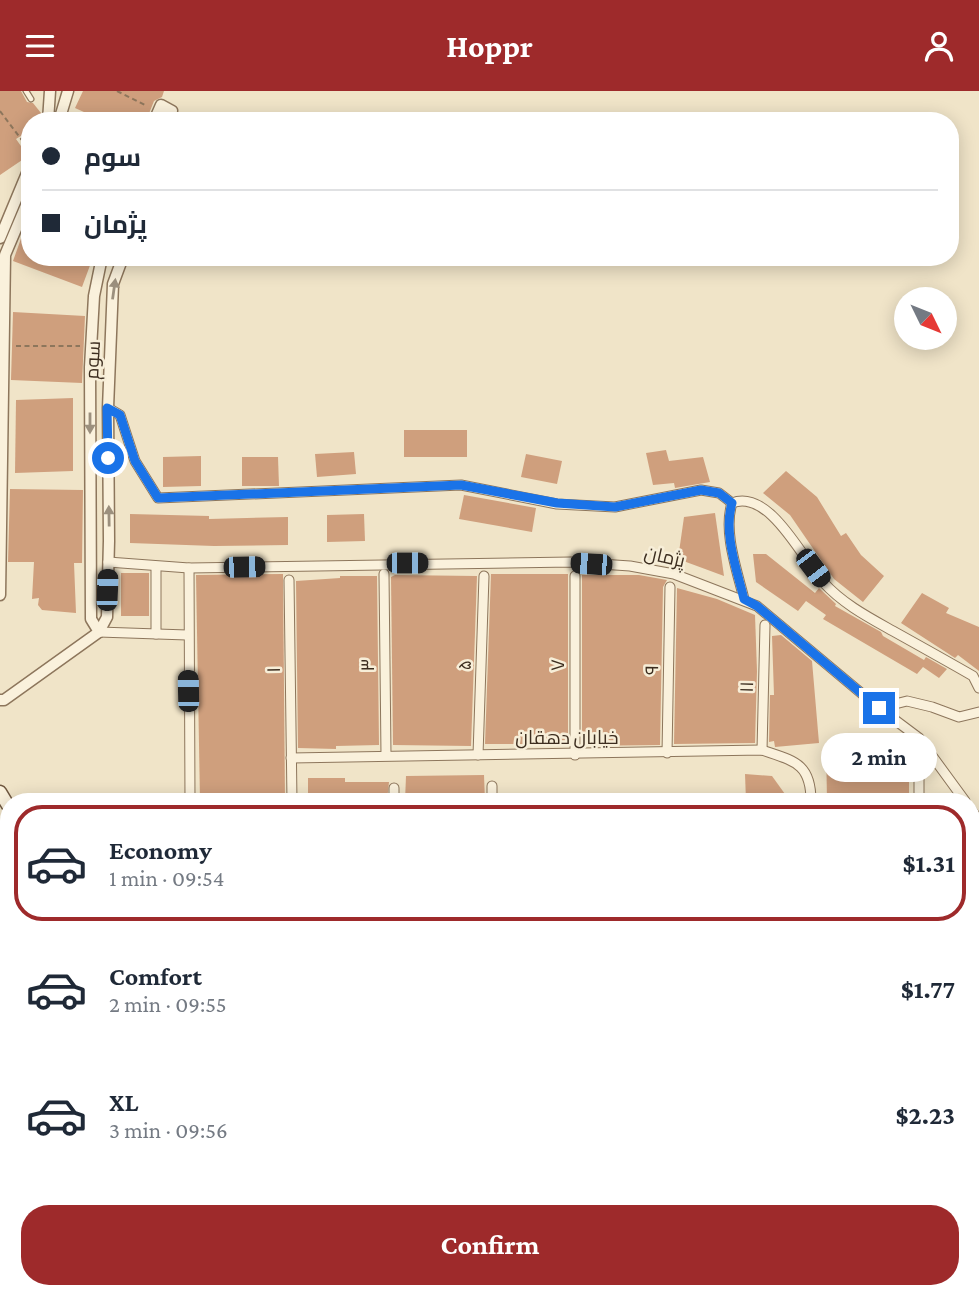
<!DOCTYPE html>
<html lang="en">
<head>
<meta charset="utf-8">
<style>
  :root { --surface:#fff; --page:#f2f2f3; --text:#1f2937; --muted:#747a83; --line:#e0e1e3; --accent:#9e2a2b }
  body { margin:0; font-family:"Crimson Pro",Cairo,serif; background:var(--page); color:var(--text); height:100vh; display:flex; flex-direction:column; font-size:26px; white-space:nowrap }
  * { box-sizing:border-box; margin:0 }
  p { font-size:23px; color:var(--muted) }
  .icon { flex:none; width:38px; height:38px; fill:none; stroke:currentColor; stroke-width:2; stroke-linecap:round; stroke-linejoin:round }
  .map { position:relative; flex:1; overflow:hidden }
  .details { position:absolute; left:0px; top:702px; width:980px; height:506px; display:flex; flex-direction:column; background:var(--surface); border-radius:28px 28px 0 0; box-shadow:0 4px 18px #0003 }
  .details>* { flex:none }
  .top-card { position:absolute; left:21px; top:21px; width:938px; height:154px; border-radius:28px; box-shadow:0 4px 18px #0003; display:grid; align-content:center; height:154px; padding:0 21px; background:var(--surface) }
  .needle { width:46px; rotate:133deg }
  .buttons { position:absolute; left:894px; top:196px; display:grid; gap:14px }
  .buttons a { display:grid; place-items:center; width:63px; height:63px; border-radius:50%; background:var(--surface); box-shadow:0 4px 18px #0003; font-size:35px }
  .end { position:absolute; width:32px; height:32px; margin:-16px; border:9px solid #1a73e8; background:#fff; box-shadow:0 0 0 4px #fff }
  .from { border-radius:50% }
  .bubble { position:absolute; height:49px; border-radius:24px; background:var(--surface); box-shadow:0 4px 18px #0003; font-size:23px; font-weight:700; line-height:49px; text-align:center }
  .car { position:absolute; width:21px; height:42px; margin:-21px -10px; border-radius:9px; box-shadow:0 0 5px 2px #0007; background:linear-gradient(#222 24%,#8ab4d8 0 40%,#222 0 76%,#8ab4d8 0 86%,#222 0) }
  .top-card b { display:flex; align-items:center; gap:24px; height:66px; font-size:26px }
  .top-card b+b { border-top:2px solid var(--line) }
  .top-card i { width:18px; height:18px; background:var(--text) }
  ul { padding:12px 0 0; list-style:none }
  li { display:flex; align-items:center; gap:21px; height:116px; margin:0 14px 10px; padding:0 7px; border:4px solid transparent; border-radius:28px }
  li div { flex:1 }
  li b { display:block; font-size:26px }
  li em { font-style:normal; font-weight:700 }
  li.current { border-color:var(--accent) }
  li>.icon { width:63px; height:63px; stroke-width:1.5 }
  .cta { display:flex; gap:14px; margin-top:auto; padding:14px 21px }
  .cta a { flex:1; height:80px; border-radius:28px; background:var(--accent); color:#fff; font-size:28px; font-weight:700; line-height:80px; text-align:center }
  header { display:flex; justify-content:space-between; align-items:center; height:91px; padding:0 21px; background:var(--accent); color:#fff; font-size:32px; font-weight:700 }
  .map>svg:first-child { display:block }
</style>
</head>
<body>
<header><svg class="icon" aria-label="menu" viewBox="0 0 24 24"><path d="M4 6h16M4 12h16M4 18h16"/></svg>Hoppr<svg class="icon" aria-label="person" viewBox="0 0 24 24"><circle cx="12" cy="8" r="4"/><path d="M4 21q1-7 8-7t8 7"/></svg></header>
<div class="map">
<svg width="979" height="1206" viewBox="0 0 979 1206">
  <rect width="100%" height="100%" fill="#f0e4c8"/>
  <g fill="#cf9f7d">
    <polygon points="0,0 21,0 27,11 33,12 41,22 40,30 30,30 30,39 16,48 28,65 0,84"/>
    <polygon points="83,0 164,0 162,6 154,10 146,30 104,30 75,17"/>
    <polygon points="23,142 30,145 30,166 85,166 92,169 82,196 13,170"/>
    <polygon points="13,221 85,225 82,292 11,289"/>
    <polygon points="73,307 73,380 15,382 16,309"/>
    <rect x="404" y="339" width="63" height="27"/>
    <polygon points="666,359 669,370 703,366 710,391 675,397 674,392 653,394 646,362"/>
    <polygon points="354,361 356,383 317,386 315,363"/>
    <polygon points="526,363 562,370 557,393 521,386"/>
    <polygon points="201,365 201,395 163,396 163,366"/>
    <polygon points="242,366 278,366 279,395 242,395"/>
    <polygon points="786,380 817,406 841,445 846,442 861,464 884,485 863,511 834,488 790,424 763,402"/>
    <polygon points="10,398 83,399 82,472 74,472 76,522 42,519 38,514 39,507 32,508 34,471 8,471"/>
    <polygon points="464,404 536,417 532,441 459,428"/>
    <polygon points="715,422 724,485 678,468 684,426"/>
    <polygon points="130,423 209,425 209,428 288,426 288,454 214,455 130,452"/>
    <polygon points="364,423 365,450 327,451 327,424"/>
    <polygon points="753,463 766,463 815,502 819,497 836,513 835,515 881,541 883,545 924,569 926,566 947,578 939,587 923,576 917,583 823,528 826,524 806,510 798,520 756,491"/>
    <rect x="121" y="482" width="28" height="43"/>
    <polygon points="283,483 285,710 200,710 196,484"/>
    <polygon points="491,483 568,483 568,653 485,653"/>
    <polygon points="395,484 477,485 471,655 393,654 391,486"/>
    <polygon points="582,484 639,484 667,489 663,496 660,654 582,655"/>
    <polygon points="340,485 377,485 379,654 336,655 336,658 298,657 296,490 340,487"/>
    <polygon points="677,497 717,508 755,524 757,580 755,652 674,653"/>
    <polygon points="922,502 949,517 946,522 979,536 979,580 958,564 955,567 901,532"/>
    <polygon points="781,544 812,570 819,652 775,656 774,650 769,651 770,604 774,604 772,545"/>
    <polygon points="869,648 909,649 909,710 827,710 826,651"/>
    <polygon points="745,683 772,685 790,710 746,710"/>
    <polygon points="484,684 485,710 405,710 406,685"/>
    <polygon points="308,687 345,687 345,691 389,691 387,710 308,710"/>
  </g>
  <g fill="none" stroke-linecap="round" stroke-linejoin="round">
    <g stroke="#8d765c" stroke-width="7">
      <polyline id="service" points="26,0 31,8"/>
    </g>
    <g stroke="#8d765c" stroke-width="11">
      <g id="minor">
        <polyline points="108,317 120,324 135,370 158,407 461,394 557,413 615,416 701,399 719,402 732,412"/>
        <path d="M732,412C769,397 803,468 823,491C843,513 868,526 893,540C920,555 947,570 973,585L979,597"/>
        <path d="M732,412C723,441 737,479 744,508"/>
        <polyline points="108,471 189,477 571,471 630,475 674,483 757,515 879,617 919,647 965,710"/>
        <polyline points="156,476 156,543"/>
        <polyline points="189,477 190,710"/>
        <polyline points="384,483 386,664"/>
        <polyline points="575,485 575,664"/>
        <polyline points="289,489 292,710"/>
        <polyline points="99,541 187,544"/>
        <polyline points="879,617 907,610 932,616 959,626 979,621"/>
        <polyline points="762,659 765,534"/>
        <polyline points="667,662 670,496"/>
        <polyline points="478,664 484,485"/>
        <path d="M291,667L762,659C794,670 811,672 811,710"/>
        <polyline points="394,710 394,697"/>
        <polyline points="492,710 492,695"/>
        <polyline points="919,710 919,649"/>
        <polyline points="971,719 979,729"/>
        <polyline points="971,871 979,871"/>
        <polyline points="977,1068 978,989"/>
        <polyline points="0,1193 2,1191 9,1193"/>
        <polyline points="19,1199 26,1206"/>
      </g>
    </g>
    <g stroke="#8d765c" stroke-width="13">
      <g id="tertiary">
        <polyline points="48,30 50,0"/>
        <polyline points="59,30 68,0"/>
        <polyline points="154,30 161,14 172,20 170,30"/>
        <polyline points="0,147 30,75"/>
        <polyline points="0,504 5,164 30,105"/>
        <polyline points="99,541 91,528 90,276 94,205 102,166"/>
        <polyline points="0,609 4,609 99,541 107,526 109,450 108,317 113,193 123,166"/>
      </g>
    </g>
    <g stroke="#6f573f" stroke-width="15">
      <g id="secondary">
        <polyline points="0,701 9,716"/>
        <polyline points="0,744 9,759"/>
        <polyline points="0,840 9,834"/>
        <polyline points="971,1198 979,1198"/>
        <polyline points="271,1199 275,1206"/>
        <polyline points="348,1199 350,1206"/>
        <polyline points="418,1199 711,1201 896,1199"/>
      </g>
    </g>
    <g stroke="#8d765c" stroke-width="2" stroke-dasharray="5 3.5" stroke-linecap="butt">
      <polyline points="117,0 147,15"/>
      <polyline points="0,20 30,60"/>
      <polyline points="16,255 80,255"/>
    </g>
    <use href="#service" stroke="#faf1dc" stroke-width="4.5"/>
    <use href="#minor" stroke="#faf1dc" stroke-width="9"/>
    <use href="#tertiary" stroke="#faf1dc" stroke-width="10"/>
    <use href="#secondary" stroke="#faf1dc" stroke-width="12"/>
  </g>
  <defs><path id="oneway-solid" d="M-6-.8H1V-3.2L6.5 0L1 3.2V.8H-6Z" transform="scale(1.75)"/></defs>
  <g fill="#9c907e">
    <use href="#oneway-solid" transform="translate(114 198) rotate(-82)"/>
    <use href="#oneway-solid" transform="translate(90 332) rotate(90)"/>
    <use href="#oneway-solid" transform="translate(109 425) rotate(-91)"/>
  </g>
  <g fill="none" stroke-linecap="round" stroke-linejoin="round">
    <path stroke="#1a73e8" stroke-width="9" d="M108,367L107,317L120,324L135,370L158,407L461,394L557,412L615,416L701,399L719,402L732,412C723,442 737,479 744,508L757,515L879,617"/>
  </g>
  <g text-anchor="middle" stroke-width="5" stroke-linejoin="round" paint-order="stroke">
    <g font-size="19" fill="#3d2e20" stroke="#f7eed8">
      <text transform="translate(92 269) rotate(-87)" y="7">سوم</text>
      <text transform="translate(665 465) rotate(13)" y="7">پژمان</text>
      <text transform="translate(367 574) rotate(-90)" y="7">۳</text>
      <text transform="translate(464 574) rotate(-88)" y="7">۵</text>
      <text transform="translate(557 574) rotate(-90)" y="7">۷</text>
      <text transform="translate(273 579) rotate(-91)" y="7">۱</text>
      <text transform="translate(651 579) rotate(-89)" y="7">۹</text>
      <text transform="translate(746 596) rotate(-88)" y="7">۱۱</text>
      <text x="567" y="653">خیابان دهقان</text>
    </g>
  </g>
</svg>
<div class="buttons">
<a><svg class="needle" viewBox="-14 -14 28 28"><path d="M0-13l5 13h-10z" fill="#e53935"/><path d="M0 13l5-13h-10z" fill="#747a83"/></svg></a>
</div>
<i class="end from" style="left:108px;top:367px"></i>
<i class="end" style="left:879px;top:617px"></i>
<div class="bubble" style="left:821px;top:642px;width:116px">2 min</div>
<i class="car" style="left:407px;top:472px;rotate:90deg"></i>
<i class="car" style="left:591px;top:473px;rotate:274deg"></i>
<i class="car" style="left:244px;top:476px;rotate:89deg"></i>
<i class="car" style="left:813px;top:477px;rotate:143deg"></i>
<i class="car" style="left:107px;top:499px;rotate:2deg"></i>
<i class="car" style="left:188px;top:600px;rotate:359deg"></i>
<div class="top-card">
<b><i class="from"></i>سوم</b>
<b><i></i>پژمان</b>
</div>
<section class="details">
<ul>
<li class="current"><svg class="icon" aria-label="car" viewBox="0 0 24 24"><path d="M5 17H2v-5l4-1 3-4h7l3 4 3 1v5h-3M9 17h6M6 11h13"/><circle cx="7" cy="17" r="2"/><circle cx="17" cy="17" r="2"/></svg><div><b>Economy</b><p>1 min · 09:54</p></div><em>$1.31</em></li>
<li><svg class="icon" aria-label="car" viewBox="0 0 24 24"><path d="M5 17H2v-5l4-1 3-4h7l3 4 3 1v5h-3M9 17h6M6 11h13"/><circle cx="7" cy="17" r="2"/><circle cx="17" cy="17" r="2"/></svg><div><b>Comfort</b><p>2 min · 09:55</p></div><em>$1.77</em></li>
<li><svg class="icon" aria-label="car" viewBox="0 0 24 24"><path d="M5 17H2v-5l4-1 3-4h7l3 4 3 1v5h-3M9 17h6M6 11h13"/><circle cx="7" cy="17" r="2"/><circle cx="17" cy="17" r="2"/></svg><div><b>XL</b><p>3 min · 09:56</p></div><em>$2.23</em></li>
</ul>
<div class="cta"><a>Confirm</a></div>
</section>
</div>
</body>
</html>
